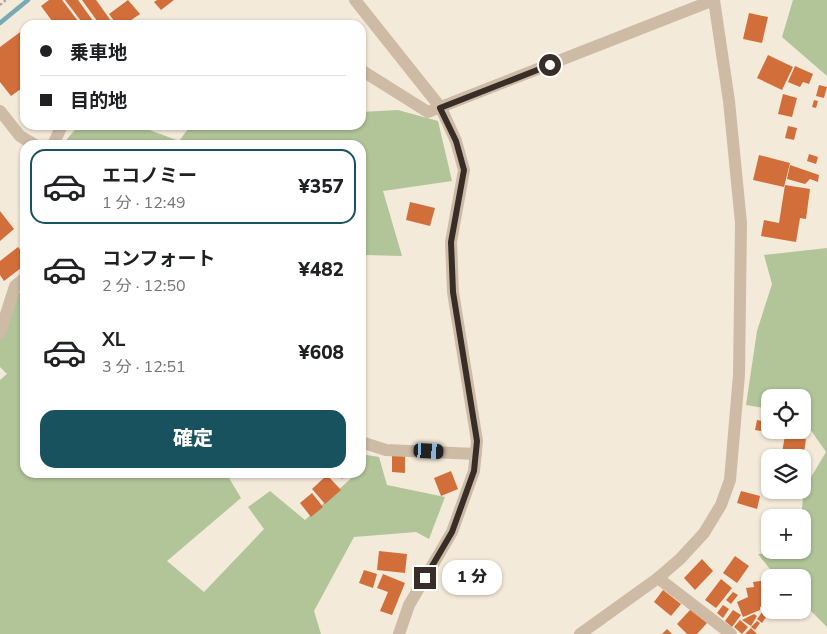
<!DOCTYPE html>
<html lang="ja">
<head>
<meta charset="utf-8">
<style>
  :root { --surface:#fff; --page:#f6f6f6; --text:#202124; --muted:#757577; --line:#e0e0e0; --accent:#18525e }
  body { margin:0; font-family:"Nunito Sans","Noto Sans JP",sans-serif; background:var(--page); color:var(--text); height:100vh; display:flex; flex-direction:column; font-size:19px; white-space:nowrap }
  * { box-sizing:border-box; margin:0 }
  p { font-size:16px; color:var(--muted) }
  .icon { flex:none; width:28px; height:28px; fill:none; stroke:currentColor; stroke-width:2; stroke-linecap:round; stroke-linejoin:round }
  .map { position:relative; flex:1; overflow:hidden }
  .side { position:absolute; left:20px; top:140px; width:346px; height:338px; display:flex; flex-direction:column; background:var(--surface); border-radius:15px; box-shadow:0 1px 4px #0004 }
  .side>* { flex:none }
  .top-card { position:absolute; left:20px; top:20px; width:346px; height:110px; border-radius:15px; box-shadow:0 1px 4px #0004; display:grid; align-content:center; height:110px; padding:0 20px; background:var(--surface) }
  .tools { position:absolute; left:761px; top:389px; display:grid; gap:10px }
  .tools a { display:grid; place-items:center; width:50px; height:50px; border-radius:10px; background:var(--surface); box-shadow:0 1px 4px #0004; font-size:25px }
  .end { position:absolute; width:22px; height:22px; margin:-11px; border:6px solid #382e27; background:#fff; box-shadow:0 0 0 2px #fff }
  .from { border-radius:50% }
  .bubble { position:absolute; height:35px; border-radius:15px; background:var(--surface); box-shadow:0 1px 4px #0004; font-size:16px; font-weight:800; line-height:35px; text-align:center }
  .car { position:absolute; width:15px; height:30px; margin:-15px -8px; border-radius:6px; box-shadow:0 0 4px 1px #0007; background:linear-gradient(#222 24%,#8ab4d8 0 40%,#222 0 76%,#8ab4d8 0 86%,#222 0) }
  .top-card b { display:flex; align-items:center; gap:18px; height:48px; font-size:19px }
  .top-card b+b { border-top:1px solid var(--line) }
  .top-card i { width:12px; height:12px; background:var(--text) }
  ul { padding:9px 0 0; list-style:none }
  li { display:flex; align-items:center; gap:15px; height:75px; margin:0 10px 8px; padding:0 10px; border:2px solid transparent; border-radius:15px }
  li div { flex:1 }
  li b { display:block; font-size:19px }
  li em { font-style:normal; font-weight:800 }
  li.current { border-color:var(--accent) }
  li>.icon { width:45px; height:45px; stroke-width:1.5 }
  .primary-button { display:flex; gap:10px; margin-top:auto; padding:10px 20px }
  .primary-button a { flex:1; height:58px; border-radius:15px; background:var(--accent); color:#fff; font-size:20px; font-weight:800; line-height:58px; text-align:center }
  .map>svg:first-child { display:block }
</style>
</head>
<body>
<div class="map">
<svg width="827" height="634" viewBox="0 0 827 634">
  <rect width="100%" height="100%" fill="#f4eada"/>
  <g fill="#b1c598">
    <polygon points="793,0 827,0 827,76 782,37"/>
    <polygon points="398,110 438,121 452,181 383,191 402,256 365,255 361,258 361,145 62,145 79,125 136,125 179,141 191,125 361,125 361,112"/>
    <polygon points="827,248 827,627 803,603 802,578 776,577 758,554 797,552 797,550 802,550 801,517 804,489 826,452 803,419 802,398 770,398 770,409 746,405 757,331 772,284 764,255"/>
    <polygon points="25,292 25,472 226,473 241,498 167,561 204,592 264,529 248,507 270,491 305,520 357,473 361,472 361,454 379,457 387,485 445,497 429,539 416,532 354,537 314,611 321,634 0,634 0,380 7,374 0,367 0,338 17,293"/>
  </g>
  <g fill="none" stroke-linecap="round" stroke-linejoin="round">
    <polyline stroke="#76abb4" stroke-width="4.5" points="0,23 28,0"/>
  </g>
  <g fill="#d26e3a">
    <polygon points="49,0 62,0 81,25 55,25 41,6"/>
    <polygon points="65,0 78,0 96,25 84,25"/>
    <polygon points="82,0 96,0 114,25 100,25"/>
    <polygon points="128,0 140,14 124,25 117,25 109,14"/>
    <polygon points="157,0 174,0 161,10 154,2"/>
    <polygon points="749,13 768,17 762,43 743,39"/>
    <polygon points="23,30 25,33 25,86 11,96 0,82 0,47"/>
    <polygon points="768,55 793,67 782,90 757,78"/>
    <polygon points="795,66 813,74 809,84 803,82 800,87 788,82"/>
    <polygon points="819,85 827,87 824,98 816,96"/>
    <polygon points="783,94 797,98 792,117 778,114"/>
    <polygon points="814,100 818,101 816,108 812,107"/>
    <polygon points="788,126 797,128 794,140 785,138"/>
    <polygon points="809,154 818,157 816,164 807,161"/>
    <polygon points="759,155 790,163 784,187 753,180"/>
    <polygon points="790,165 819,175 818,182 810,179 805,184 787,179"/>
    <polygon points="785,185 810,189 806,219 800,218 796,242 761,236 764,220 779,223"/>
    <polygon points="410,202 435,208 430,226 406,220"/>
    <polygon points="0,211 14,229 0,241"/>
    <polygon points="18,247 25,256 25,265 4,281 0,275 0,261"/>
    <polygon points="757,420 770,423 773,433 755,430"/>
    <polygon points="786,430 803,430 802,439 806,439 804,453 798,451 797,458 781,458"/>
    <polygon points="392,455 405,455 405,473 392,472"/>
    <polygon points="451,471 458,489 441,496 434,478"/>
    <polygon points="769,471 770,471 770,486 766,485"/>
    <polygon points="335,472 349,472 342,479"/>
    <polygon points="327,475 341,490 325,504 312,489"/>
    <polygon points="741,491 760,496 757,509 737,503"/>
    <polygon points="312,493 323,507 311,517 300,503"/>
    <polygon points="788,511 789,516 794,516 794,518 772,518 772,513"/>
    <polygon points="379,551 407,554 405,573 377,570"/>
    <polygon points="735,556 749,566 737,583 723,573"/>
    <polygon points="702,559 713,571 695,590 684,578"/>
    <polygon points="364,570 377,574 373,588 359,583"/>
    <polygon points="383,574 405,583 392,615 380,611 388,592 377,588"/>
    <polygon points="721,579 732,588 716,608 705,600"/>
    <polygon points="768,580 770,598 766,600 766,606 760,607 760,610 743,617 737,602 748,597 746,588 754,587 753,582"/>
    <polygon points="663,590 681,604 671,616 654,602"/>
    <polygon points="733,592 738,595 731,604 726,600"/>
    <polygon points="723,605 729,609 723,618 717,613"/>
    <polygon points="691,609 707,623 697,634 687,634 677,624"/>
    <polygon points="733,610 741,615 732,627 725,621"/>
    <polygon points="763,611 768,614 762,623 757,619"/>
    <polygon points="754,614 757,616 751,626 742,620"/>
    <polygon points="740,620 748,627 742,634 734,627"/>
    <polygon points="757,621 760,623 755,630 751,627"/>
    <polygon points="751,628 757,634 745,634"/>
    <polygon points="667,629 672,634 662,634"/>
  </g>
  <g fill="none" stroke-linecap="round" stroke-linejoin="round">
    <polyline stroke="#b9a58f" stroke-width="2.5" stroke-dasharray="2.5 2.5" stroke-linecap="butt" points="0,5 6,0"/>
    <g stroke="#cdbba5" stroke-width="12">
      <polyline points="355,0 441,108 456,141 464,170 451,242 453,292 477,441 474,471 452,532 409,605 399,634"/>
      <polyline points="361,70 428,112 714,0"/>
      <polyline points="0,111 20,136 35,145"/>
      <polyline points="53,145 62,125"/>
      <polyline points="0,333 15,286 25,278"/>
      <polyline points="361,442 386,450 476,454"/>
      <polyline points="658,578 731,634"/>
      <polyline points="580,634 658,578 680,559 704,533 721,505 730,480 739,375 741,223 729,101 714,0"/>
    </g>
  </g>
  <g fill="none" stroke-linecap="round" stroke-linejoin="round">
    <polyline stroke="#382e27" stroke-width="6" points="425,578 452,532 474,471 477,441 453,292 451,242 464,170 456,141 440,108 550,65"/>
  </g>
</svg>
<div class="tools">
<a><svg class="icon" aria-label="locate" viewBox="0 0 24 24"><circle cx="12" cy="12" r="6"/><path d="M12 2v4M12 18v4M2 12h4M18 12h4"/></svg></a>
<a><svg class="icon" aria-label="layers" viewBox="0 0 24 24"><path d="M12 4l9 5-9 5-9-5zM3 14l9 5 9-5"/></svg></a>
<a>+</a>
<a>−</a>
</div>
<i class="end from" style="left:550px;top:65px"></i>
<i class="end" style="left:425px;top:578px"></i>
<div class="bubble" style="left:442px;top:560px;width:60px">1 分</div>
<i class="car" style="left:429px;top:451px;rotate:93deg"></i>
<div class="top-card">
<b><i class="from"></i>乗車地</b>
<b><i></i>目的地</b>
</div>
<section class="side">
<ul>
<li class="current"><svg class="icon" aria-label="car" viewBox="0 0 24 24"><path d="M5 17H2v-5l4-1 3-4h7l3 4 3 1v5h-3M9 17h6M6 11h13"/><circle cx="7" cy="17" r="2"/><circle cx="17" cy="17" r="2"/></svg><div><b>エコノミー</b><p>1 分 · 12:49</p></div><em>¥357</em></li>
<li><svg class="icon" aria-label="car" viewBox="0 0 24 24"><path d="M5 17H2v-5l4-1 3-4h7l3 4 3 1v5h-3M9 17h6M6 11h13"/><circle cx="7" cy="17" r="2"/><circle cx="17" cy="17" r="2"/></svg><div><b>コンフォート</b><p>2 分 · 12:50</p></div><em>¥482</em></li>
<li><svg class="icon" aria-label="car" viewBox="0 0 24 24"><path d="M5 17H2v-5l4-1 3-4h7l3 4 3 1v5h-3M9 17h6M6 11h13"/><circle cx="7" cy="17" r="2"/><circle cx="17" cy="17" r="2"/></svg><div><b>XL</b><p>3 分 · 12:51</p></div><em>¥608</em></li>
</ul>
<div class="primary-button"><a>確定</a></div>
</section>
</div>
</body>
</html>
